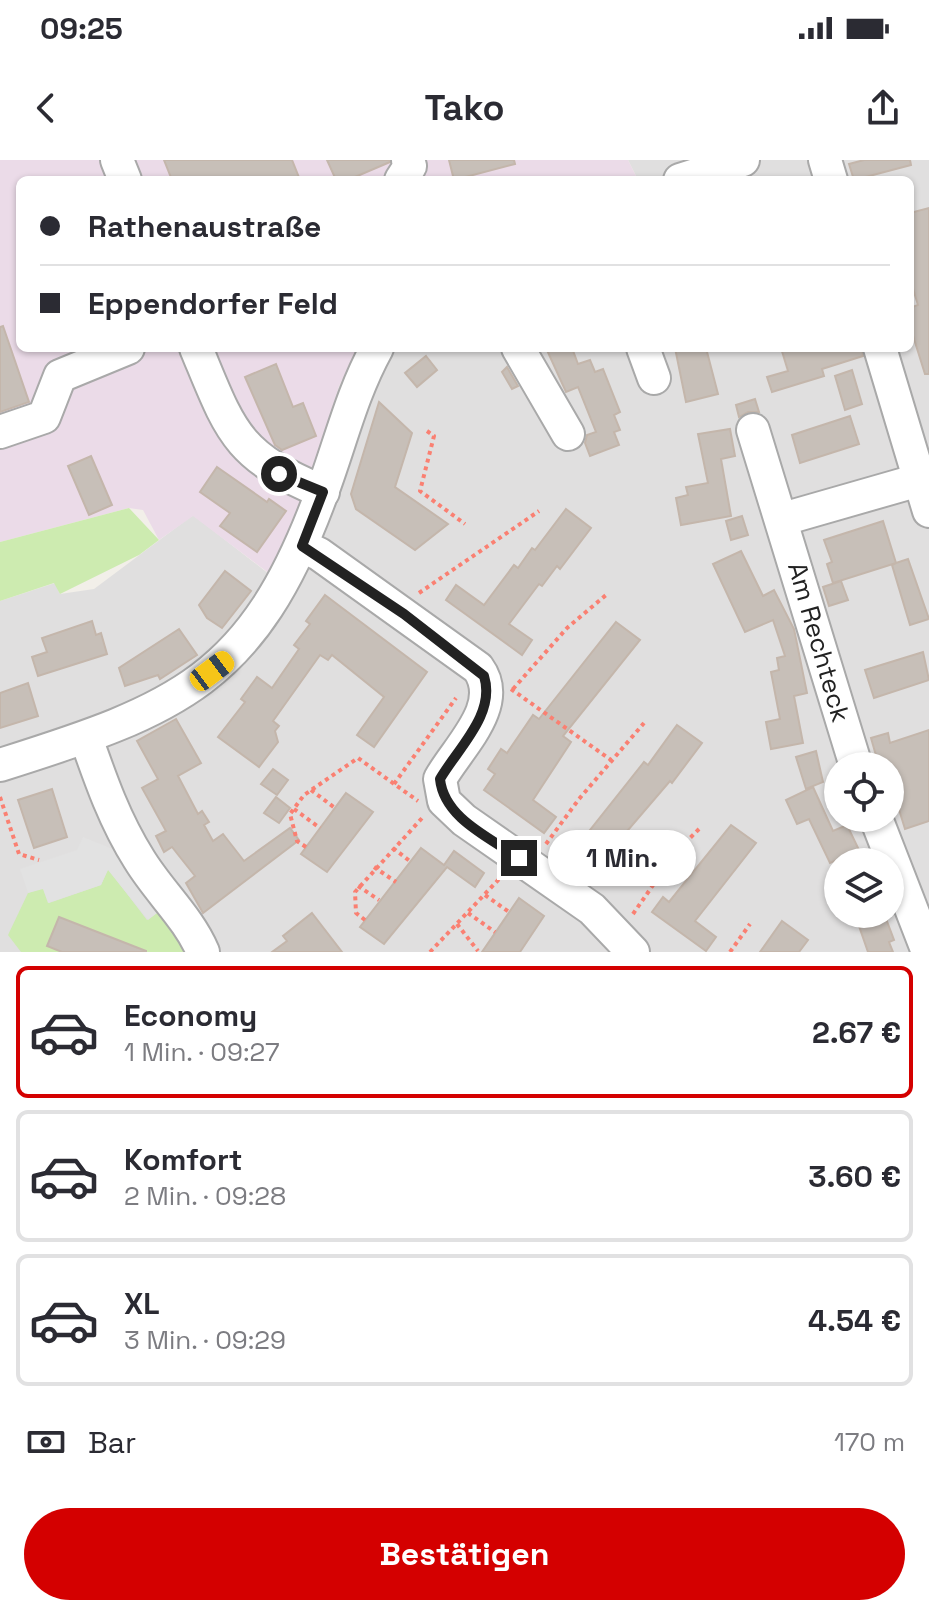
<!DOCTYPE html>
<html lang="de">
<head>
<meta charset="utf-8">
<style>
  :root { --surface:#fff; --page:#f7f7f7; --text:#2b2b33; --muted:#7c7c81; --line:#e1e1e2; --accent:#d40000 }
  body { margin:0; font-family:"Space Grotesk",sans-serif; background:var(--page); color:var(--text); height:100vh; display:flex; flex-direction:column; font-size:30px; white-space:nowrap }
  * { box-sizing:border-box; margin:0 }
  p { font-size:26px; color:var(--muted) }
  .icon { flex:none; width:44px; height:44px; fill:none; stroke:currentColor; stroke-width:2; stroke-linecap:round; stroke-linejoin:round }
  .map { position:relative; height:792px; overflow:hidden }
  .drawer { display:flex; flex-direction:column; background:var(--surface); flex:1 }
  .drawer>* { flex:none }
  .guide { position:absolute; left:16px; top:16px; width:898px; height:176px; border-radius:12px; box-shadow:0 2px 6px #0004; display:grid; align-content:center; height:176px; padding:0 24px; background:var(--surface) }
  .tools { position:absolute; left:824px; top:592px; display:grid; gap:16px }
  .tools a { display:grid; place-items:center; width:80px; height:80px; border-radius:50%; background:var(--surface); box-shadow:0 2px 6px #0004; font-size:40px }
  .end { position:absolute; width:36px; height:36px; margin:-18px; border:10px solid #222; background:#fff; box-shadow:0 0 0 4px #fff }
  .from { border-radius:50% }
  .bubble { position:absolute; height:56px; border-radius:28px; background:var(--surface); box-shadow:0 2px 6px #0004; font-size:26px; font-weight:700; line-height:56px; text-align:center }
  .car { position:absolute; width:24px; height:48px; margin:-24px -12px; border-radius:10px; box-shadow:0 0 6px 2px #0007; background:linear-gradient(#f5c518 24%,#345 0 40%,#f5c518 0 76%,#345 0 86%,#f5c518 0) }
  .guide b { display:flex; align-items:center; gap:28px; height:76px; font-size:30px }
  .guide b+b { border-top:2px solid var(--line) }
  .guide i { width:20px; height:20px; background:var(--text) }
  ul { padding:14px 0 0; list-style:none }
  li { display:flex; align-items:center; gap:24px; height:132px; margin:0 16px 12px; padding:0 8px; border:4px solid var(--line); border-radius:12px }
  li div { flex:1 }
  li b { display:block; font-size:30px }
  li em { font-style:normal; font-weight:700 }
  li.current { border-color:var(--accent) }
  li>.icon { width:72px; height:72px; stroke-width:1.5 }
  .pay { display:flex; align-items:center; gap:20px; height:88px; padding:0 24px; font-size:30px }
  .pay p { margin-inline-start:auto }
  .cta { display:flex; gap:16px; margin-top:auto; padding:16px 24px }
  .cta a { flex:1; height:92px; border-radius:48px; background:var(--accent); color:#fff; font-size:32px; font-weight:700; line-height:92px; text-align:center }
  .status { display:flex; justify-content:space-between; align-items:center; height:56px; padding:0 40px; background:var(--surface); direction:ltr }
  .status svg { height:22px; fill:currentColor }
  header { display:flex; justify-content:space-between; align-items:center; height:104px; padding:0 24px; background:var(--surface); font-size:36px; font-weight:700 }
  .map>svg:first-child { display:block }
</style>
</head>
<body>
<div class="status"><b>09:25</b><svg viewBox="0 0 49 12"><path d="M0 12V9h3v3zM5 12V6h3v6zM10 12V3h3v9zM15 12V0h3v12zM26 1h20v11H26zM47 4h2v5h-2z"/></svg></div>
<header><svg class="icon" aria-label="back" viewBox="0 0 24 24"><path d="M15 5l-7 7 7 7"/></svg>Tako<svg class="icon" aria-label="share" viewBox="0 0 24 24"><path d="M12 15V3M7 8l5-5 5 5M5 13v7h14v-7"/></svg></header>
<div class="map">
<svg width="929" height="792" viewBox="0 0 929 792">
  <rect width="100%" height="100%" fill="#f2efe9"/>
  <path fill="#e0dfdf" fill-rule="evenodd" d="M628,0H929V792H0V441L55,423L60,434L94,429L193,355L269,414L339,226L359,188H910V20H638ZM838,606H890V658H838ZM838,702H890V754H838Z"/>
  <polygon fill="#ebdbe8" points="0,0 628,0 638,20 20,20 20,188 359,188 339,226 311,317 270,414 193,356 159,380 143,350 129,348 0,382"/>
  <g fill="#cdebb0">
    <polygon points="129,348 159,380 139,395 60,434 54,423 0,441 0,382"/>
    <polygon points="108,709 147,760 161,750 185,792 21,792 8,775 28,733 43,728 49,743 101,725"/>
  </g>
  <polygon fill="#e2e2e2" points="83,677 115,690 161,750 148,760 108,710 101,725 48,743 43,729 28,733 20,709 77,690"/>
  <g fill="#c7bfb8" stroke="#c4b6ab" stroke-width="2">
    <polygon points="164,0 292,0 300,20 172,20"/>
    <polygon points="327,0 390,0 390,2 348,20 336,20"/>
    <polygon points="449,0 514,0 515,4 454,20"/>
    <polygon points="864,0 910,0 911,5 854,20 849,4"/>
    <polygon points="929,48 929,214 925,214 910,166 910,148 918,145 910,119 910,53"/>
    <polygon points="3,166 29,242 0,252 0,167"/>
    <polygon points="546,188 572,188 578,204 590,200 595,212 603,209 620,252 614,255 620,270 614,272 619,285 590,296 585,283 587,275 596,272 578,227 566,232"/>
    <polygon points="675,188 706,188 718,234 686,242"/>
    <polygon points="781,188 862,188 863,196 822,209 824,216 772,232 767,217 788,211"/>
    <polygon points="426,196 437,210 417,227 405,213"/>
    <polygon points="276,204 293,247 303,243 316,276 282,290 275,285 245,217"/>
    <polygon points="507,207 518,226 512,229 502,212"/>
    <polygon points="852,210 862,244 845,250 835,216"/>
    <polygon points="755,239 759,252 748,252 739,257 736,245"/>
    <polygon points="379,242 412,273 395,327 448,364 415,390 356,349 351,334"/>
    <polygon points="850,256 859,284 800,303 792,275"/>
    <polygon points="730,269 735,296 721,299 731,356 681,365 676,338 688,335 686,327 708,323 698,274"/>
    <polygon points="91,296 112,345 89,355 68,306"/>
    <polygon points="217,307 267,342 269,339 286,351 257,392 220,366 230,353 200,332"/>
    <polygon points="566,349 591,368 560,409 557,406 542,426 539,424 509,464 532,480 522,495 446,440 456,425 484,445 514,405 518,408 532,388 535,390"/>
    <polygon points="742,356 748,375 731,380 726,361"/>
    <polygon points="883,361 896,403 908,399 929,459 910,465 892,405 896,403 833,423 827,404 832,402 824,380"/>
    <polygon points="741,391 763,436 774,430 794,469 807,533 794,536 803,583 771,589 766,562 780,559 771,512 779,510 777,498 785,496 773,460 745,472 713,404"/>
    <polygon points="225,411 251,431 222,468 207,458 199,445"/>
    <polygon points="841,421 848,440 829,446 823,427"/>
    <polygon points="325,435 427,512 374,587 357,575 384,537 332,495 328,500 320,495 273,561 279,566 275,571 278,582 259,607 218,577 245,542 241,539 257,517 272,528 299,489 294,485 310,464 306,461"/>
    <polygon points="92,461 96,475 101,473 107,494 38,516 32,497 47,492 42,478"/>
    <polygon points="616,462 640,480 563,576 571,582 533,640 556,657 544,673 484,630 495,614 488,609 501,589 507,593 533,555 539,559"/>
    <polygon points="179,469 197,495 160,519 158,515 125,526 119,508"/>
    <polygon points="923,492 929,520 874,538 865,510"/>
    <polygon points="28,523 38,556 0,568 0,533"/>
    <polygon points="176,559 201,603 178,616 198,654 202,651 209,662 204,665 213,681 223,674 244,701 290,668 299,680 203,753 186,723 195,716 172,687 164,692 156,676 166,671 142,628 158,619 137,581"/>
    <polygon points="677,565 702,583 672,623 670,621 622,677 609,699 621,708 610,722 564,688 574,674 582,680 644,602 648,605"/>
    <polygon points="929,570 929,661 905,669 890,620 890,606 879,606 871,578 888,573 890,583"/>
    <polygon points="816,591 823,622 806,629 796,597"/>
    <polygon points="273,609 288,620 277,635 261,624"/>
    <polygon points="813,627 833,671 847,665 859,690 830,703 809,659 797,664 786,640"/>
    <polygon points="52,629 67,677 34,688 18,640"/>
    <polygon points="346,633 373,652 327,712 301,694"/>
    <polygon points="276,637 290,648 279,663 264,653"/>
    <polygon points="731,665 756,683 695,761 716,777 706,791 652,752 663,737 669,742"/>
    <polygon points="421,688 444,705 454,691 484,713 475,727 447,707 384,784 360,767"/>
    <polygon points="519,738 544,756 520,792 482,792"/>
    <polygon points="312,753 342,792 272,792 287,781 283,776"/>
    <polygon points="885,756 894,780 889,782 893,792 868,792 859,766"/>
    <polygon points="59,757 146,791 146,792 62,792 47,786"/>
    <polygon points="782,761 808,780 799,792 760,792"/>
  </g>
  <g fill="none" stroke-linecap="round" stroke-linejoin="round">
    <g stroke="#a9a9a9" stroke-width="36">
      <g id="minor">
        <polyline points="117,0 125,20"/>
        <polyline points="825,0 831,20"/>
        <polyline points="401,20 410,6 408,0"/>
        <polyline points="680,20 743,0"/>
        <path d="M196,188C231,272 235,295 323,332"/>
        <polyline points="518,188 568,274"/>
        <polyline points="643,188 654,218"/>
        <polyline points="880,188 929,351"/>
        <polyline points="753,270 856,606"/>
        <polyline points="0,272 44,257 60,216 128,188"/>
        <polyline points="783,359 919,320"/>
        <path d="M302,386L319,394L478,508C505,545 458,587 440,619L444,641L464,660L592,749L633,792"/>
        <path d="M86,578C101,621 115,661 139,699C159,732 188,757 203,792"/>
        <path d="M0,605C178,549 253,520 321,335C340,285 351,235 377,188"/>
        <polyline points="876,658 928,792"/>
      </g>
    </g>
    <g stroke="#fa8072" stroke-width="4" stroke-dasharray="4 4" stroke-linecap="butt">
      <polyline points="427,271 434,276 420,331 465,364"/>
      <polyline points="419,433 539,351"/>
      <polyline points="511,529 611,600"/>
      <polyline points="513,529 567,468 606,435"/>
      <polyline points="394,624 456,538"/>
      <polyline points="311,630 335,648"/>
      <polyline points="0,637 19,694 39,700"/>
      <polyline points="294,649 320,668"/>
      <polyline points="546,684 579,639 644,563"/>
      <polyline points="306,687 297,681 290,654 304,635 358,598 418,641"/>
      <polyline points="393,688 411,702"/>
      <polyline points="374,707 396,722"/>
      <polyline points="358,726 379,740"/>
      <polyline points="485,735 509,752"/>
      <polyline points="468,753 495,772"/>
      <polyline points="633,754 676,692 700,668"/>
      <polyline points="365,760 356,753 355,732 423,657"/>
      <polyline points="457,764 478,791"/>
      <polyline points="430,792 501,717"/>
      <polyline points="730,792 750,764"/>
    </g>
    <use href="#minor" stroke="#fff" stroke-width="32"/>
  </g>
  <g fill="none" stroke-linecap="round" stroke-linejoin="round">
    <path stroke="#222" stroke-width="10" d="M279,314L323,332L302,386L404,454L484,516C496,554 458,588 440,619C444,658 489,677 519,698"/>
  </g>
  <g text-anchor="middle" stroke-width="8" stroke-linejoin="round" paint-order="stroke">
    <g font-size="26" fill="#222" stroke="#fff">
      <text transform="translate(819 482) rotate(74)" y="9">Am Rechteck</text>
    </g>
  </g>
</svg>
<div class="tools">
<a><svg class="icon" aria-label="locate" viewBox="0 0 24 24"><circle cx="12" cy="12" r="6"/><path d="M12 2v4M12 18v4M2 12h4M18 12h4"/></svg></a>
<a><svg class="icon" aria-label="layers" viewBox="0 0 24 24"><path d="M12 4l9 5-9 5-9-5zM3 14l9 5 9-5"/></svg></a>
</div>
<i class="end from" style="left:279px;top:314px"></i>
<i class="end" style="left:519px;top:698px"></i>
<div class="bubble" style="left:548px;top:670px;width:148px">1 Min.</div>
<i class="car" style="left:212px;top:511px;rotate:53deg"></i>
<div class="guide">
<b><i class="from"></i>Rathenaustraße</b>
<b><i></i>Eppendorfer Feld</b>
</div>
</div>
<section class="drawer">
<ul>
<li class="current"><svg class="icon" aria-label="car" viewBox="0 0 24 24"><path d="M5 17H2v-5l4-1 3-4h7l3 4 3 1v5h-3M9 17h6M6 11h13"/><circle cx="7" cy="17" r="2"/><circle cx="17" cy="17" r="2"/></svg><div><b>Economy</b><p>1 Min. · 09:27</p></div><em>2.67 €</em></li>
<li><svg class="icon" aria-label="car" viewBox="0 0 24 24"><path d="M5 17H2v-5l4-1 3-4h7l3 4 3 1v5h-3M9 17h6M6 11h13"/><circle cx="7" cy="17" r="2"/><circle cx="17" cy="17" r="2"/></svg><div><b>Komfort</b><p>2 Min. · 09:28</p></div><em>3.60 €</em></li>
<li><svg class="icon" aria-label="car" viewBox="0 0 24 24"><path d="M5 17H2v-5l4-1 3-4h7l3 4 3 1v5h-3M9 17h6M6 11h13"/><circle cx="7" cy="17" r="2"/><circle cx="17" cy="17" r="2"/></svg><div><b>XL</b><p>3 Min. · 09:29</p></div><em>4.54 €</em></li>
</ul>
<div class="pay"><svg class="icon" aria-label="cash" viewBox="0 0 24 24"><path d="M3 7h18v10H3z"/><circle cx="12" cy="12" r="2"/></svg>Bar<p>170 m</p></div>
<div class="cta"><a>Bestätigen</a></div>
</section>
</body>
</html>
